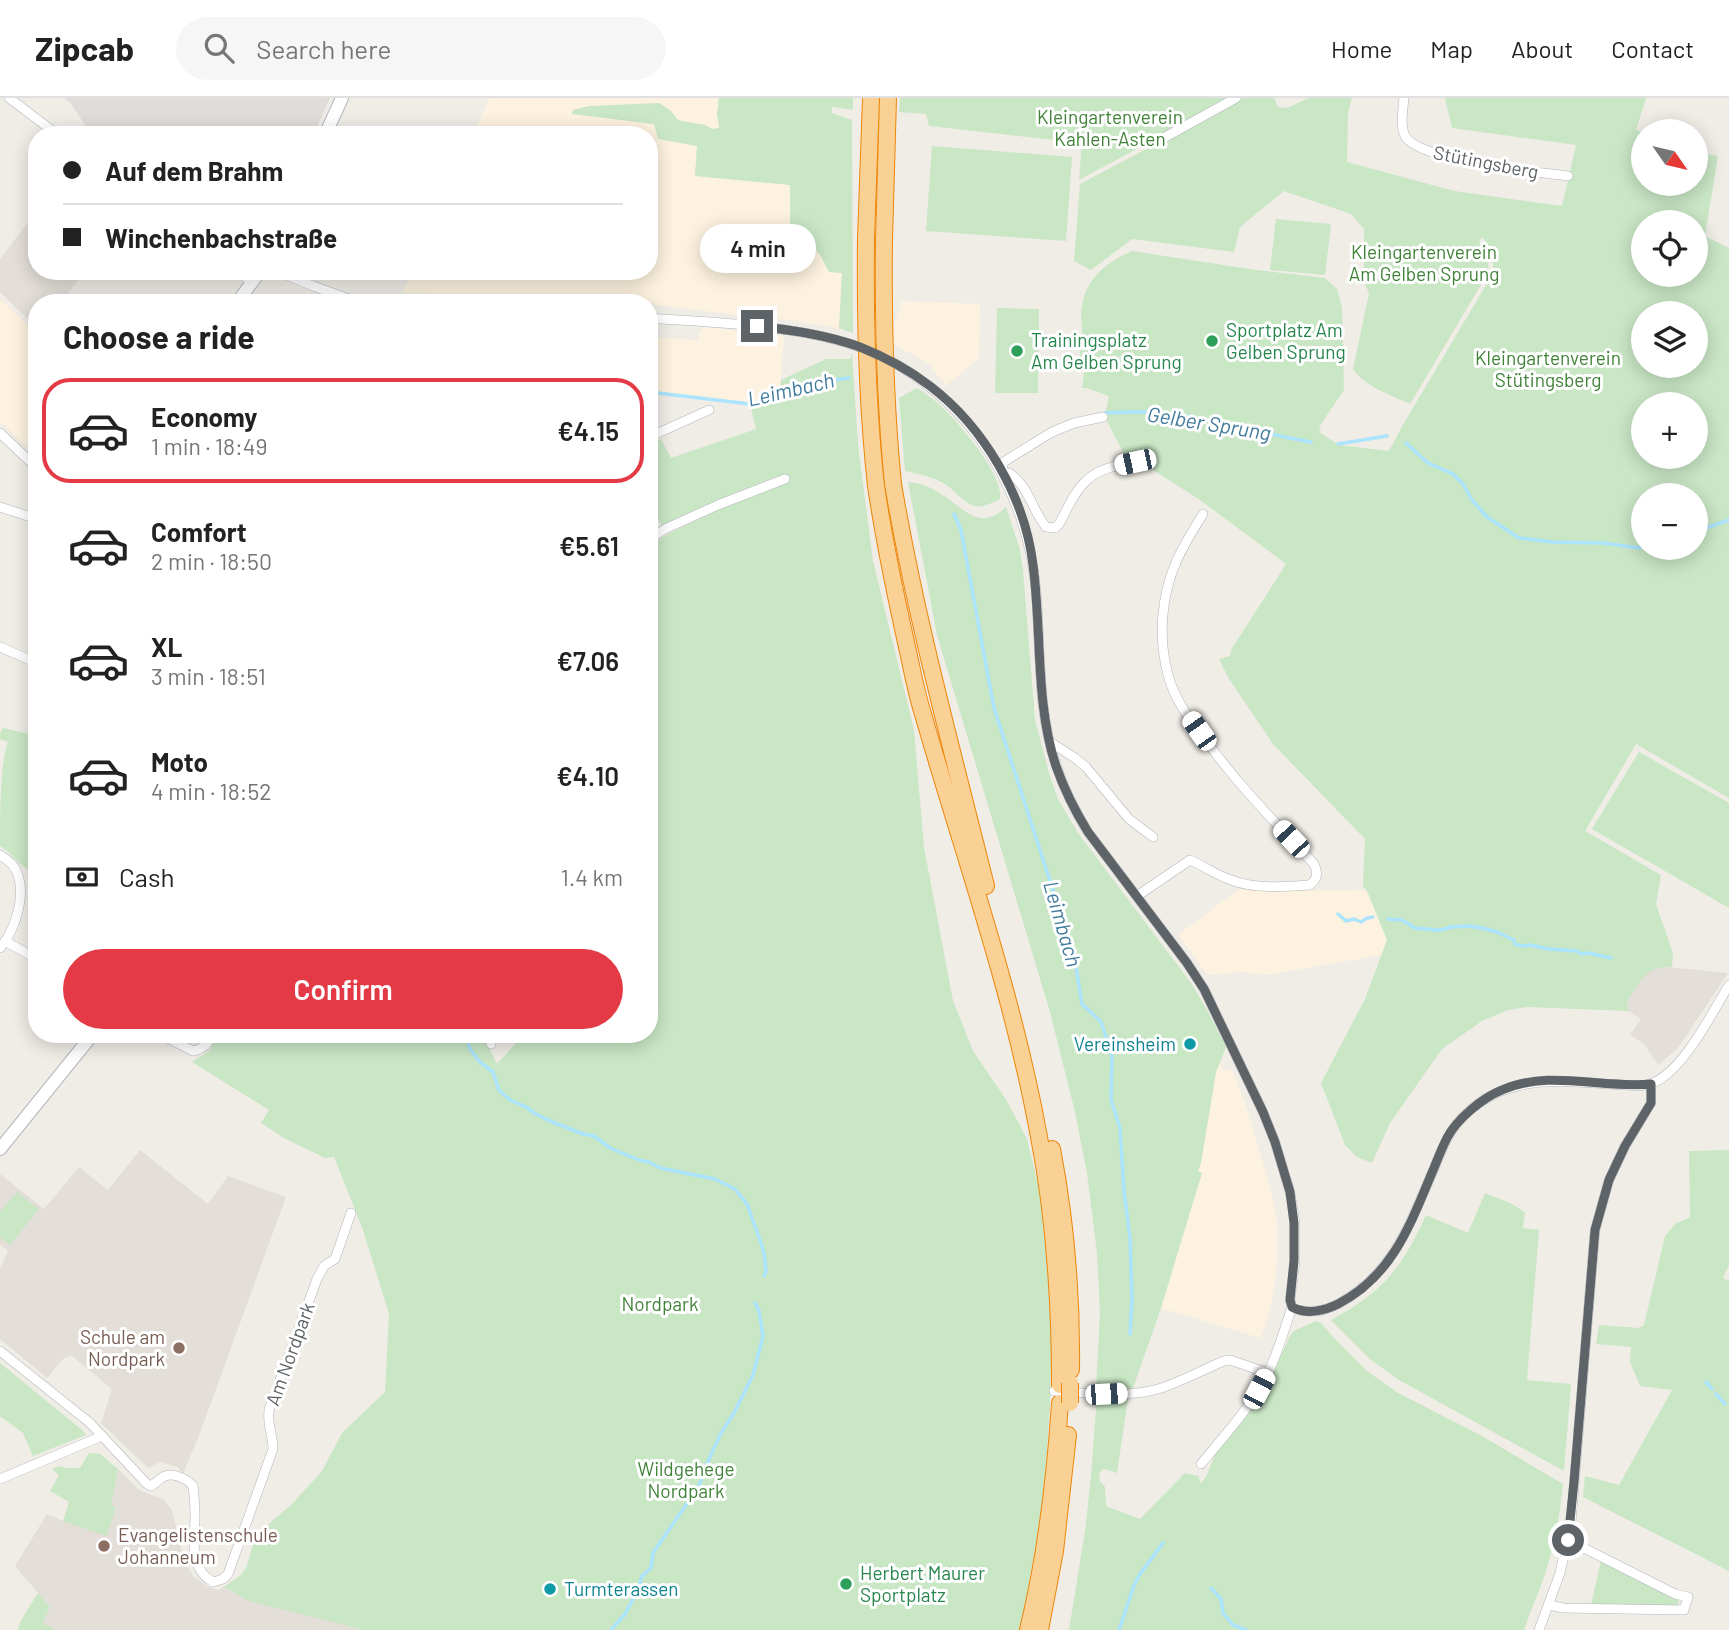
<!DOCTYPE html>
<html lang="en">
<head>
<meta charset="utf-8">
<style>
  :root { --surface:#fff; --page:#f6f6f6; --text:#222; --muted:#767676; --line:#e0e0e0; --accent:#e33a45 }
  body { margin:0; font-family:Barlow,sans-serif; background:var(--page); color:var(--text); height:100vh; display:flex; flex-direction:column; font-size:26px; white-space:nowrap }
  * { box-sizing:border-box; margin:0 }
  p { font-size:23px; color:var(--muted) }
  .icon { flex:none; width:38px; height:38px; fill:none; stroke:currentColor; stroke-width:2; stroke-linecap:round; stroke-linejoin:round }
  .map { position:relative; flex:1; overflow:hidden }
  .side { position:absolute; left:28px; top:196px; width:630px; height:749px; display:flex; flex-direction:column; background:var(--surface); border-radius:28px; box-shadow:0 4px 18px #0003 }
  .side>* { flex:none }
  .guide { position:absolute; left:28px; top:28px; width:630px; height:154px; border-radius:28px; box-shadow:0 4px 18px #0003; display:grid; align-content:center; height:154px; padding:0 35px; background:var(--surface) }
  .needle { width:46px; rotate:124deg }
  .tools { position:absolute; left:1631px; top:21px; display:grid; gap:14px }
  .tools a { display:grid; place-items:center; width:77px; height:77px; border-radius:50%; background:var(--surface); box-shadow:0 4px 18px #0003; font-size:35px }
  .end { position:absolute; width:32px; height:32px; margin:-16px; border:9px solid #5e6367; background:#fff; box-shadow:0 0 0 4px #fff }
  .from { border-radius:50% }
  .bubble { position:absolute; height:49px; border-radius:24px; background:var(--surface); box-shadow:0 4px 18px #0003; font-size:23px; font-weight:600; line-height:49px; text-align:center }
  .car { position:absolute; width:21px; height:42px; margin:-21px -10px; border-radius:9px; box-shadow:0 0 5px 2px #0007; background:linear-gradient(#fff 24%,#345 0 40%,#fff 0 76%,#345 0 86%,#fff 0) }
  .guide b { display:flex; align-items:center; gap:24px; height:66px; font-size:26px }
  .guide b+b { border-top:2px solid var(--line) }
  .guide i { width:18px; height:18px; background:var(--text) }
  ul { padding:0; list-style:none }
  li { display:flex; align-items:center; gap:21px; height:105px; margin:0 14px 10px; padding:0 21px; border:4px solid transparent; border-radius:28px }
  li div { flex:1 }
  li b { display:block; font-size:26px }
  li em { font-style:normal; font-weight:600 }
  li.on { border-color:var(--accent) }
  li>.icon { width:63px; height:63px; stroke-width:1.5 }
  h2 { padding:0 35px; font-size:32px; line-height:84px }
  .pay { display:flex; align-items:center; gap:18px; height:77px; padding:0 35px; font-size:26px }
  .pay p { margin-inline-start:auto }
  .cta { display:flex; gap:14px; margin-top:auto; padding:14px 35px }
  .cta a { flex:1; height:80px; border-radius:42px; background:var(--accent); color:#fff; font-size:28px; font-weight:600; line-height:80px; text-align:center }
  header { display:flex; align-items:center; gap:42px; box-sizing:border-box; height:98px; padding:0 35px; background:var(--surface); border-bottom:2px solid var(--line) }
  header strong { font-size:33px }
  nav { display:flex; gap:38px; margin-inline-start:auto; font-size:24px }
  .search { width:490px; height:63px; background:var(--page); display:flex; align-items:center; gap:18px; box-sizing:border-box; padding:0 24px; border-radius:38px; color:var(--muted); font-size:26px }
  .map>svg:first-child { display:block }
</style>
</head>
<body>
<header>
<strong>Zipcab</strong>
<div class="search"><svg class="icon" aria-label="search" viewBox="0 0 24 24"><circle cx="10" cy="10" r="6"/><path d="M15 15l6 6"/></svg>Search here</div>
<nav><a>Home</a><a>Map</a><a>About</a><a>Contact</a></nav>
</header>
<div class="map">
<svg width="1729" height="1532" viewBox="0 0 1729 1532">
  <rect width="100%" height="100%" fill="#f0ede7"/>
  <g fill="#fdf2df">
    <polygon points="490,0 719,0 717,15 720,30 712,31 705,27 681,23 677,21 670,12 621,8 589,8 572,16 654,26 658,41 697,48 695,78 790,87 805,145 818,152 829,174 842,175 839,230 789,222 738,217 649,206 649,205 541,199 403,195 413,173 649,173 649,37 473,37"/>
    <polygon points="0,201 37,236 37,359 0,323"/>
    <polygon points="902,203 980,206 979,260 946,288 929,266 889,243"/>
    <polygon points="703,229 784,238 780,293 750,307 649,295 649,239 697,242"/>
    <polygon points="1239,791 1296,793 1367,792 1387,842 1381,857 1266,877 1242,874 1208,877 1178,837"/>
    <polygon points="1220,965 1222,973 1227,971 1232,973 1247,1011 1271,1092 1277,1124 1277,1163 1275,1184 1270,1213 1261,1240 1161,1210 1201,1076 1198,1074 1201,1065 1216,974"/>
  </g>
  <polygon fill="#dfdcd9" points="64,0 330,0 313,37 90,37 90,35 70,4"/>
  <g fill="#e3ded8">
    <polygon points="35,115 37,116 37,173 85,173 61,205 37,205 37,230 0,194 0,161"/>
    <polygon points="1658,868 1728,875 1678,950 1658,967 1644,946 1630,937 1641,921 1629,913 1627,903 1646,875"/>
    <polygon points="140,1052 208,1106 228,1078 286,1099 200,1335 183,1376 178,1369 160,1364 148,1370 101,1325 112,1291 71,1257 63,1261 47,1280 0,1241 0,1170 8,1153 0,1146 0,1076 44,1111 79,1069 108,1092"/>
    <polygon points="118,1371 139,1392 164,1402 172,1412 183,1459 189,1471 193,1478 207,1488 218,1492 224,1489 249,1503 362,1531 361,1532 55,1532 43,1525 50,1509 15,1468 47,1416 63,1423 107,1437 116,1409 111,1407"/>
  </g>
  <g fill="#c9e6c5" fill-rule="evenodd">
    <path d="M719,0H853V12L832,9V15L852,22L853,235L839,230L842,175L829,174C817,150 817,148 790,142V87L695,78L697,48L658,41L654,26L572,16L573,12L589,8L659,5L670,12L677,21L681,23L705,27L712,31L719,30L717,15Z"/>
    <polygon points="900,0 1232,0 1079,82 1082,45 929,28 926,16 899,14"/>
    <path d="M1243,0H1274L1278,9L1287,10L1309,0H1352L1348,15L1347,64L1454,93L1562,108L1576,47L1452,30L1445,0H1646L1636,32L1643,34V86H1696V54L1718,58L1705,138L1729,150V700L1636,646L1585,733L1661,777L1656,806L1673,855L1672,869C1644,868 1642,882 1627,903L1629,913L1526,909L1508,912L1482,923L1442,951L1390,1025L1372,1065L1357,1059L1345,1047L1321,985L1365,901L1387,842L1367,793L1363,788L1365,741L1273,646L1229,581L1219,561L1230,558L1231,552L1286,466L1200,402L1150,370L1145,353L1126,360L1107,323L1106,313L1109,298L1087,290H1082L1085,267L1078,266C1080,255 1082,244 1082,233C1082,228 1081,223 1081,217C1082,185 1103,165 1132,153L1256,172L1325,180L1337,191L1342,210L1344,292L1319,329L1321,331L1319,334L1339,347L1389,353L1404,325L1492,177C1495,163 1491,149 1482,139L1479,144C1486,153 1490,164 1488,175L1410,306C1391,297 1365,289 1353,271L1369,195L1364,184V131L1351,116L1284,93L1240,129L1234,154L1132,141L1091,172L1074,163L1080,86ZM1643,124H1696V177H1643ZM1643,215H1696V268H1643ZM1643,306H1696V359H1643ZM1643,397H1696V450H1643Z"/>
    <polygon points="932,48 1072,59 1066,143 926,133"/>
    <polygon points="1276,121 1331,126 1325,177 1270,172"/>
    <polygon points="997,210 1039,211 1038,295 995,295"/>
    <polygon points="852,255 858,347 873,463 914,632 924,749 953,903 973,953 1007,1003 1027,1041 1043,1106 1052,1213 1050,1307 1044,1397 1021,1532 361,1532 361,1531 249,1503 224,1489 242,1476 247,1468 254,1443 261,1433 292,1406 322,1373 342,1335 385,1294 389,1216 363,1132 334,1059 325,1060 284,1040 261,1025 269,1012 192,964 210,952 218,936 482,936 497,966 524,936 649,936 649,448 670,435 718,412 785,385 778,378 715,404 662,428 649,407 649,345 661,341 671,360 756,331 750,307 780,293 781,282 826,261 850,261"/>
    <path d="M917,290C926,296 935,302 943,310C960,326 1004,378 1000,401C968,419 967,400 943,385C931,378 918,376 905,373L899,300Z"/>
    <path d="M908,384C922,385 933,390 944,398C966,413 981,433 1006,409L1020,452L1023,472L1035,622L1049,675L1058,701L1078,735L1191,885L1207,912L1226,949L1216,974L1201,1065L1198,1073L1202,1075L1161,1210L1133,1290L1128,1292L1096,1291L1100,1214L1097,1155L1087,1075L1075,1014L1050,914L937,537Z"/>
    <path d="M3,630L37,638V776C20,771 15,757 0,748C0,723 0,664 8,644L0,641V635Z"/>
    <polygon points="1639,654 1729,705 1729,810 1592,731"/>
    <polygon points="1729,1052 1729,1167 1723,1180 1729,1183 1729,1473 1583,1399 1585,1378 1619,1387 1672,1292 1640,1288 1630,1264 1631,1249 1596,1246 1599,1227 1639,1230 1644,1227 1665,1138 1675,1126 1690,1119 1689,1053"/>
    <polygon points="17,1094 39,1111 10,1147 0,1139 0,1114"/>
    <path d="M1485,1095L1510,1105L1525,1114L1523,1130L1539,1132L1527,1282L1571,1286L1564,1373L1399,1282L1371,1262L1331,1222C1383,1194 1402,1170 1426,1117L1468,1135Z"/>
    <path d="M1316,1223L1321,1225L1335,1241L1367,1273L1398,1295L1482,1338L1563,1386C1560,1416 1555,1447 1545,1476C1539,1495 1530,1513 1524,1532H1069L1085,1433L1091,1378L1097,1298H1124L1128,1301L1117,1375L1104,1371L1099,1375L1100,1383L1105,1389L1106,1408L1140,1421L1185,1375L1198,1378L1201,1385L1206,1379L1218,1349L1247,1315L1267,1287L1291,1236L1294,1233Z"/>
    <polygon points="0,1265 82,1332 86,1337 33,1358 23,1335 0,1318"/>
    <polygon points="89,1355 100,1356 118,1371 111,1407 116,1409 107,1438 63,1423 69,1404 50,1393 59,1377 52,1371 59,1368 65,1370 80,1370"/>
    <polygon points="1601,1463 1679,1502 1678,1509 1591,1507"/>
    <polygon points="38,1495 50,1509 43,1525 55,1532 18,1532 20,1524"/>
  </g>
  <g fill="none" stroke-linecap="round" stroke-linejoin="round">
    <g stroke="#abe4fc" stroke-width="3.5">
      <polyline points="649,294 750,306 765,303 810,285 849,280"/>
      <path d="M1105,315C1125,314 1146,313 1166,315C1215,321 1263,336 1311,344"/>
      <polyline points="1406,345 1428,365 1453,376 1463,386 1472,402 1487,419 1519,440 1553,444 1603,445 1639,450 1643,447"/>
      <polyline points="1338,346 1387,338"/>
      <polyline points="954,416 961,432 994,610 1074,857 1082,906 1101,924 1112,957 1111,1002 1120,1030 1124,1093 1130,1140 1132,1201 1130,1236"/>
      <polyline points="1696,431 1709,429 1729,422"/>
      <polyline points="1338,816 1346,823 1354,821 1361,824 1367,820 1373,819"/>
      <polyline points="1388,821 1402,822 1415,830 1436,832 1441,832 1451,829 1468,828 1482,830 1497,834 1514,842 1515,846 1521,848 1530,847 1549,851 1577,853 1581,856 1588,855 1611,860"/>
      <polyline points="465,936 470,951 480,964 493,974 499,992 510,1002 526,1009 534,1015 550,1023 583,1036 594,1038 610,1050 639,1062 649,1064 660,1070 715,1081 735,1091 747,1106 761,1145 764,1155 766,1173 764,1178"/>
      <polyline points="1706,1284 1712,1291"/>
      <polyline points="1716,1296 1725,1306"/>
      <polyline points="1211,1490 1221,1501 1223,1515 1233,1527 1246,1532"/>
      <polyline points="611,1532 625,1516 637,1494 642,1478 651,1470 653,1455 699,1388 709,1361 720,1337 734,1315 753,1277 763,1238 759,1213 755,1205"/>
      <polyline points="1119,1532 1134,1487 1140,1476 1163,1445"/>
    </g>
    <g stroke="#b2b5b9" stroke-width="10">
      <g id="street">
        <polyline points="9,0 58,37"/>
        <path d="M1404,0C1403,12 1400,27 1405,38C1419,63 1538,74 1568,78"/>
        <polyline points="1158,43 1236,0"/>
        <polyline points="237,173 252,184"/>
        <polyline points="277,173 313,188 360,205"/>
        <path d="M649,220C714,225 781,226 844,244C955,277 1027,381 1036,493C1041,551 1037,612 1056,667C1064,691 1075,713 1088,734L1187,865L1204,891L1263,1014L1275,1044L1290,1094L1295,1125V1163L1290,1202L1292,1209C1284,1232 1278,1255 1267,1277C1250,1310 1225,1337 1201,1366"/>
        <path d="M1103,319L1074,325L1052,334L1002,365L1004,378L1009,375C1029,388 1032,412 1046,429L1055,430L1059,426C1067,412 1074,394 1086,383C1102,367 1129,366 1150,361"/>
        <polyline points="0,335 37,370"/>
        <polyline points="649,339 709,312"/>
        <polyline points="0,409 37,421"/>
        <polyline points="649,441 667,430 718,407 785,381"/>
        <polyline points="0,549 37,565"/>
        <polyline points="1050,644 1075,660 1086,669 1129,721 1153,739"/>
        <path d="M0,757C6,761 13,765 16,772C27,796 16,831 0,850"/>
        <path d="M1137,798L1190,762C1204,768 1216,777 1231,782C1254,791 1284,789 1309,787C1318,782 1318,774 1314,766C1275,724 1235,684 1202,637C1188,619 1174,600 1168,577C1158,540 1161,497 1177,462C1184,446 1194,431 1203,416"/>
        <polyline points="5,843 37,861"/>
        <path d="M160,936L193,953C203,951 209,945 214,936"/>
        <polyline points="488,936 491,946"/>
        <path d="M1292,1209C1306,1217 1324,1213 1338,1206C1392,1177 1409,1128 1432,1075C1440,1057 1446,1038 1459,1023C1500,977 1553,982 1608,986C1621,986 1638,990 1650,986C1682,976 1712,915 1729,887"/>
        <path d="M0,1253L90,1325L146,1385L150,1388C156,1386 160,1380 165,1378C175,1374 188,1382 193,1388C194,1397 195,1407 195,1417C195,1441 188,1470 213,1484L223,1481L228,1476L273,1351C273,1338 267,1326 269,1312L317,1181L324,1168L335,1161L351,1115"/>
        <path d="M1054,1293C1087,1295 1126,1300 1158,1291C1179,1285 1204,1271 1224,1263L1230,1262L1268,1275"/>
        <polyline points="0,1381 102,1338"/>
        <polyline points="1549,1507 1563,1510 1684,1512 1688,1499 1675,1496 1568,1442"/>
        <polyline points="1539,1532 1560,1475 1571,1424 1595,1132 1609,1082 1625,1048 1651,1005 1651,986"/>
      </g>
    </g>
    <g stroke="#b3b7bb" stroke-width="14">
      <g id="secondary">
        <polyline points="325,37 342,0"/>
        <polyline points="237,205 260,173"/>
        <polyline points="0,1051 93,936"/>
      </g>
    </g>
    <g stroke="#ee8609" stroke-width="18">
      <g id="highway">
        <polyline points="866,141 871,0"/>
        <polyline points="884,142 888,0"/>
        <path d="M893,386C916,522 953,655 986,788"/>
        <path d="M876,388C884,442 895,495 907,549C912,571 916,594 923,616C963,756 1013,895 1039,1039C1055,1121 1060,1203 1060,1287"/>
        <path d="M1052,1051C1066,1124 1072,1198 1071,1272"/>
        <path d="M1028,1532C1046,1458 1055,1381 1060,1305"/>
        <polyline points="1040,1532 1055,1453 1068,1337"/>
      </g>
    </g>
    <use href="#street" stroke="#fff" stroke-width="9"/>
    <use href="#secondary" stroke="#fff" stroke-width="12"/>
    <use href="#highway" stroke="#f9d195" stroke-width="16"/>
    <g stroke="#ee8609" stroke-width="18" stroke-linecap="butt">
      <g id="highway-bridge">
        <path d="M866,141C865,224 867,305 876,388"/>
        <path d="M884,142C883,223 885,304 893,386"/>
        <polyline points="1070,1305 1070,1285"/>
      </g>
    </g>
    <use href="#highway-bridge" stroke="#f9d195" stroke-width="16"/>
  </g>
  <g fill="none" stroke-linecap="round" stroke-linejoin="round">
    <path stroke="#5e6367" stroke-width="9" d="M757,228C791,232 827,237 860,249C885,259 909,272 930,288C984,329 1025,399 1033,467C1042,533 1035,605 1056,668C1064,691 1075,713 1088,734L1187,865L1204,891L1263,1014L1275,1044L1290,1094L1294,1125V1163L1290,1202L1292,1209C1306,1217 1324,1213 1338,1206C1394,1177 1411,1124 1434,1070C1438,1060 1442,1050 1447,1040C1457,1021 1482,1000 1502,992C1549,971 1602,991 1651,986V1005L1625,1048L1609,1082L1595,1132L1574,1384L1568,1442"/>
  </g>
  <g fill="#2e9e5b" stroke="#fff" stroke-width="2.5">
    <circle cx="1212" cy="243" r="7"/>
    <circle cx="1017" cy="253" r="7"/>
    <circle cx="846" cy="1486" r="7"/>
  </g>
  <g fill="#0f9aa8" stroke="#fff" stroke-width="2.5">
    <circle cx="1190" cy="946" r="7"/>
    <circle cx="550" cy="1491" r="7"/>
  </g>
  <g fill="#8d6e63" stroke="#fff" stroke-width="2.5">
    <circle cx="179" cy="1250" r="7"/>
    <circle cx="104" cy="1448" r="7"/>
  </g>
  <g text-anchor="middle" stroke-width="6" stroke-linejoin="round" paint-order="stroke">
    <g font-size="19" fill="#408338" stroke="#fff">
      <text x="1110" y="26">Kleingartenverein<tspan x="1110" dy="22">Kahlen-Asten</tspan></text>
      <text x="1424" y="161">Kleingartenverein<tspan x="1424" dy="22">Am Gelben Sprung</tspan></text>
      <text x="1548" y="267">Kleingartenverein<tspan x="1548" dy="22">Stütingsberg</tspan></text>
      <text x="660" y="1213">Nordpark</text>
      <text x="686" y="1378">Wildgehege<tspan x="686" dy="22">Nordpark</tspan></text>
    </g>
    <g font-size="19" fill="#5e6367" stroke="#fff">
      <text transform="translate(1486 64) rotate(11)" y="7">Stütingsberg</text>
      <text transform="translate(290 1256) rotate(-70)" y="7">Am Nordpark</text>
    </g>
    <g font-size="19" fill="#27864d" stroke="#fff" text-anchor="start">
      <text x="1226" y="239">Sportplatz Am<tspan x="1226" dy="22">Gelben Sprung</tspan></text>
      <text x="1031" y="249">Trainingsplatz<tspan x="1031" dy="22">Am Gelben Sprung</tspan></text>
      <text x="860" y="1482">Herbert Maurer<tspan x="860" dy="22">Sportplatz</tspan></text>
    </g>
    <g font-size="19" fill="#0d838f" stroke="#fff" text-anchor="end">
      <text x="1176" y="953">Vereinsheim</text>
      <text x="564" y="1498" text-anchor="start">Turmterassen</text>
    </g>
    <g font-size="19" fill="#785e54" stroke="#fff" text-anchor="end">
      <text x="165" y="1246">Schule am<tspan x="165" dy="22">Nordpark</tspan></text>
      <text x="118" y="1444" text-anchor="start">Evangelistenschule<tspan x="118" dy="22">Johanneum</tspan></text>
    </g>
    <g font-size="21" font-style="italic" fill="#417b9d" stroke="#fff">
      <text transform="translate(791 292) rotate(-13)" y="7">Leimbach</text>
      <text transform="translate(1209 326) rotate(9)" y="7">Gelber Sprung</text>
      <text transform="translate(1062 826) rotate(74)" y="7">Leimbach</text>
    </g>
  </g>
</svg>
<div class="tools">
<a><svg class="needle" viewBox="-14 -14 28 28"><path d="M0-13l5 13h-10z" fill="#e53935"/><path d="M0 13l5-13h-10z" fill="#767676"/></svg></a>
<a><svg class="icon" aria-label="locate" viewBox="0 0 24 24"><circle cx="12" cy="12" r="6"/><path d="M12 2v4M12 18v4M2 12h4M18 12h4"/></svg></a>
<a><svg class="icon" aria-label="layers" viewBox="0 0 24 24"><path d="M12 4l9 5-9 5-9-5zM3 14l9 5 9-5"/></svg></a>
<a>+</a>
<a>−</a>
</div>
<i class="end from" style="left:1568px;top:1442px"></i>
<i class="end" style="left:757px;top:228px"></i>
<div class="bubble" style="left:700px;top:126px;width:116px">4 min</div>
<i class="car" style="left:1135px;top:364px;rotate:258deg"></i>
<i class="car" style="left:1199px;top:633px;rotate:325deg"></i>
<i class="car" style="left:1291px;top:741px;rotate:317deg"></i>
<i class="car" style="left:1259px;top:1291px;rotate:28deg"></i>
<i class="car" style="left:1106px;top:1296px;rotate:87deg"></i>
<div class="guide">
<b><i class="from"></i>Auf dem Brahm</b>
<b><i></i>Winchenbachstraße</b>
</div>
<section class="side">
<h2>Choose a ride</h2>
<ul>
<li class="on"><svg class="icon" aria-label="car" viewBox="0 0 24 24"><path d="M5 17H2v-5l4-1 3-4h7l3 4 3 1v5h-3M9 17h6M6 11h13"/><circle cx="7" cy="17" r="2"/><circle cx="17" cy="17" r="2"/></svg><div><b>Economy</b><p>1 min · 18:49</p></div><em>€4.15</em></li>
<li><svg class="icon" aria-label="car" viewBox="0 0 24 24"><path d="M5 17H2v-5l4-1 3-4h7l3 4 3 1v5h-3M9 17h6M6 11h13"/><circle cx="7" cy="17" r="2"/><circle cx="17" cy="17" r="2"/></svg><div><b>Comfort</b><p>2 min · 18:50</p></div><em>€5.61</em></li>
<li><svg class="icon" aria-label="car" viewBox="0 0 24 24"><path d="M5 17H2v-5l4-1 3-4h7l3 4 3 1v5h-3M9 17h6M6 11h13"/><circle cx="7" cy="17" r="2"/><circle cx="17" cy="17" r="2"/></svg><div><b>XL</b><p>3 min · 18:51</p></div><em>€7.06</em></li>
<li><svg class="icon" aria-label="car" viewBox="0 0 24 24"><path d="M5 17H2v-5l4-1 3-4h7l3 4 3 1v5h-3M9 17h6M6 11h13"/><circle cx="7" cy="17" r="2"/><circle cx="17" cy="17" r="2"/></svg><div><b>Moto</b><p>4 min · 18:52</p></div><em>€4.10</em></li>
</ul>
<div class="pay"><svg class="icon" aria-label="cash" viewBox="0 0 24 24"><path d="M3 7h18v10H3z"/><circle cx="12" cy="12" r="2"/></svg>Cash<p>1.4 km</p></div>
<div class="cta"><a>Confirm</a></div>
</section>
</div>
</body>
</html>
